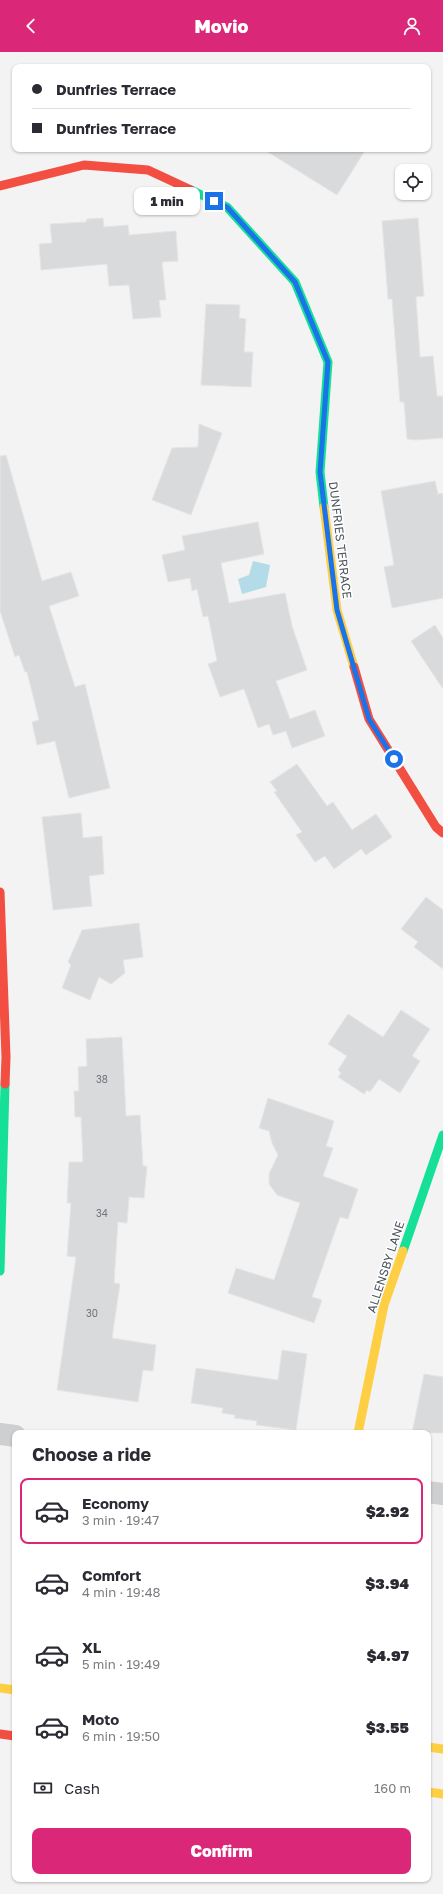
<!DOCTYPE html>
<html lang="en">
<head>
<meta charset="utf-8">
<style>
  :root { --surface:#fff; --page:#f7f7f7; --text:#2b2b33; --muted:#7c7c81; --line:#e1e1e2; --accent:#db2777 }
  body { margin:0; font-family:"Golos Text",sans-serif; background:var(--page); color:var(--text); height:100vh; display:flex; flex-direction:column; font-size:15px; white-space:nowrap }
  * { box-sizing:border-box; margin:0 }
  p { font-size:13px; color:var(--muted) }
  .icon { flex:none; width:22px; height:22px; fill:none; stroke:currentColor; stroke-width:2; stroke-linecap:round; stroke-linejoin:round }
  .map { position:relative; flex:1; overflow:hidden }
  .sheet { position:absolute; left:12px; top:1378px; width:419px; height:452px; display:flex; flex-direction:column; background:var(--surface); border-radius:8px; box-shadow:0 1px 3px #0004 }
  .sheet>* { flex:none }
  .guide { position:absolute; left:12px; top:12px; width:419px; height:88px; border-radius:8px; box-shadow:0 1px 3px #0004; display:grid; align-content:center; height:88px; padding:0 20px; background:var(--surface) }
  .tools { position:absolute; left:395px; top:112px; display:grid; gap:8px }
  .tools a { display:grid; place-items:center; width:36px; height:36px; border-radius:8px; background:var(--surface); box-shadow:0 1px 3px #0004; font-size:20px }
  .end { position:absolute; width:18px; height:18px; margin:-9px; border:5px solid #1a73e8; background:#fff; box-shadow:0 0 0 2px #fff }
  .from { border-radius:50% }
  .bubble { position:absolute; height:28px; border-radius:8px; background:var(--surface); box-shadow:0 1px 3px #0004; font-size:13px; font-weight:800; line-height:28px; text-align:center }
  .guide b { display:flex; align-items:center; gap:14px; height:38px; font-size:15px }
  .guide b+b { border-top:1px solid var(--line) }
  .guide i { width:10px; height:10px; background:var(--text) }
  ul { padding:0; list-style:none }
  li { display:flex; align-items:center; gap:12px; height:66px; margin:0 8px 6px; padding:0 12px; border:2px solid transparent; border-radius:8px }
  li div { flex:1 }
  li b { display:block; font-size:15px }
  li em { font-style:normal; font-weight:800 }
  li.selected { border-color:var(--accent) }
  li>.icon { width:36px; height:36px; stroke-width:1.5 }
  h2 { padding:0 20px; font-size:18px; line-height:48px }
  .pay { display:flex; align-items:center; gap:10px; height:44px; padding:0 20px; font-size:15px }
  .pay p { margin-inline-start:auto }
  .primary-button { display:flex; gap:8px; margin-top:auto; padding:8px 20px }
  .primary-button a { flex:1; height:46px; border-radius:8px; background:var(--accent); color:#fff; font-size:16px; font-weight:800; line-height:46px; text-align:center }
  header { display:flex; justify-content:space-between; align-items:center; height:52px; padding:0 20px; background:var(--accent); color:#fff; font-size:18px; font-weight:800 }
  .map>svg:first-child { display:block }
</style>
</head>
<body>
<header><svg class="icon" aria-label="back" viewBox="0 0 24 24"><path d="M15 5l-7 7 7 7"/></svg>Movio<svg class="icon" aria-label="person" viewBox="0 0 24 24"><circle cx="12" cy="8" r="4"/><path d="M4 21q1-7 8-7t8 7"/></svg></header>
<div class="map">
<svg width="443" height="1842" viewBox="0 0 443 1842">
  <rect width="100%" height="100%" fill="#f3f3f3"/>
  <polygon fill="#b4dbe8" points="253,509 270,513 266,535 242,542 238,527 249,523"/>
  <g fill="#d9dadc" stroke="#e5e5e5">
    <polygon points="263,97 366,97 337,143"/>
    <polygon points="103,166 104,175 128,173 129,183 176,179 178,209 162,210 166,248 159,248 161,265 133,267 129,233 109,234 107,212 41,218 39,192 52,191 50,172 86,170 87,167"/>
    <polygon points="418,166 424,244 416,245 420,305 433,304 437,344 443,344 443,386 416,388 407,387 404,350 400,350 392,247 388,247 382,169"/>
    <polygon points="206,252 240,253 239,266 246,267 244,300 253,300 251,335 201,333"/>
    <polygon points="199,372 222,381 191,463 152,448 172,396 198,395"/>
    <polygon points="6,403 42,529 71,520 79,544 49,554 75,635 85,632 110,736 69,746 55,689 37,693 32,670 39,668 27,620 25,620 19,603 15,605 0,559 0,404"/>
    <polygon points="435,429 438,442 443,441 443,546 392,556 384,515 394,513 381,439"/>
    <polygon points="258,470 264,502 221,511 229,551 285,541 292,574 307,618 276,629 290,667 315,658 325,684 292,696 286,679 273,683 269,672 258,676 244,637 220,645 208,612 217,609 208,564 203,565 197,537 192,539 190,526 168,530 162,503 185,498 182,484"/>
    <polygon points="435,573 443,586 443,637 411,589"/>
    <polygon points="297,712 327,754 333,750 352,778 376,762 392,785 366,803 361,797 334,817 325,804 315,810 296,783 302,780 274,740 277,739 270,730"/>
    <polygon points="81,761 83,786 102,784 104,822 89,824 92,854 53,858 42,765"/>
    <polygon points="426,845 443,858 443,917 414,895 418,890 401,877"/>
    <polygon points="139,871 143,905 123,908 125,921 111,932 99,925 90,948 62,936 71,913 68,910 82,878"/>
    <polygon points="401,958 430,977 412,1004 420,1009 400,1041 379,1027 370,1040 367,1038 364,1042 338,1025 341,1021 338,1018 347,1004 328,992 348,962 383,985"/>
    <polygon points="122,985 126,1064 140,1063 143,1114 147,1114 144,1146 129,1145 127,1171 118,1170 114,1231 120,1232 112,1286 156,1293 153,1319 143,1318 138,1350 57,1338 76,1205 67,1204 71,1151 67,1151 69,1110 83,1110 81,1065 75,1065 74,1039 79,1039 78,1015 87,1014 86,987"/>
    <polygon points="268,1046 334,1069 326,1094 333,1096 323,1124 358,1137 348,1167 340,1165 312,1245 322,1248 314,1271 228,1241 236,1216 274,1228 300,1151 277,1143 269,1132 269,1122 278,1103 272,1091 269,1079 259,1076"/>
    <polygon points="282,1298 307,1302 296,1378 256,1373 257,1369 234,1366 235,1363 222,1361 223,1356 191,1351 196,1316 278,1328"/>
    <polygon points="424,1322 443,1325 443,1381 412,1381"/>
  </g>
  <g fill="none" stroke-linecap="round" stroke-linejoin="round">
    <g stroke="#cdcfd1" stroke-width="22">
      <polyline points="0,1382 15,1384"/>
      <polyline points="428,1440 443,1442"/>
    </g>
    <g stroke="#16e098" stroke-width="9">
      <polyline points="191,138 227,155 295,230 328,310 320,420 324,455"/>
      <polyline points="403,1199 443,1083"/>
      <polyline points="0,1219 5,1032"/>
    </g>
    <g stroke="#ffcf43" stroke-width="9">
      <polyline points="324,455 337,558 354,615"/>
      <polyline points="358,1381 384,1253 403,1199"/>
      <polyline points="0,1636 15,1638"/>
      <polyline points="428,1695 443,1697"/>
      <polyline points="428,1740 443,1742"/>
    </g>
    <g stroke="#f24e42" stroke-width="9">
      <polyline points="0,134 84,113 148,118 191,138"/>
      <polyline points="354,615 369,667 436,775 443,781"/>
      <polyline points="0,840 6,1005 5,1032"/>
      <polyline points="0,1682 15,1684"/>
    </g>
  </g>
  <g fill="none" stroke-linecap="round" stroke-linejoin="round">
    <polyline stroke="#1a73e8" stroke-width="5" points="214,149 227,155 295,230 328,310 320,420 337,558 369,667 394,707"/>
  </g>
  <g text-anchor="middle" stroke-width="3" stroke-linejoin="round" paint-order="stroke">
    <g font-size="10" fill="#71777e">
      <text x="102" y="1031">38</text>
      <text x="102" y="1165">34</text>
      <text x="92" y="1265">30</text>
    </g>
    <g font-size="12" fill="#4c545d" stroke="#fff">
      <text transform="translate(340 488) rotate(83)" y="4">DUNFRIES TERRACE</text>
      <text transform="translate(386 1215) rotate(-72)" y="4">ALLENSBY LANE</text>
    </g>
  </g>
</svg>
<div class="tools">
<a><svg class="icon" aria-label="locate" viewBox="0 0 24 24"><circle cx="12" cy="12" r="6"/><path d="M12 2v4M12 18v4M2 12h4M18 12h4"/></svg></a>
</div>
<i class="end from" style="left:394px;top:707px"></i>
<i class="end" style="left:214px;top:149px"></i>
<div class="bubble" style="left:134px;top:135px;width:66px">1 min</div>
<div class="guide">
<b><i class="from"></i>Dunfries Terrace</b>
<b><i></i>Dunfries Terrace</b>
</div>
<section class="sheet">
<h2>Choose a ride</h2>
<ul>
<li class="selected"><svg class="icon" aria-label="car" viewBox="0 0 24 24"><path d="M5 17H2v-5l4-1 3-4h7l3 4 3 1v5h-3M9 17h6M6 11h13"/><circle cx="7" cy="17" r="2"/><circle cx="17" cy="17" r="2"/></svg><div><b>Economy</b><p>3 min · 19:47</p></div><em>$2.92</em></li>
<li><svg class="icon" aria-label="car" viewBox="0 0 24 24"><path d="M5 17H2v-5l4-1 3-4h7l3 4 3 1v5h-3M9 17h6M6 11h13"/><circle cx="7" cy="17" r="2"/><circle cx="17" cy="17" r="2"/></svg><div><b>Comfort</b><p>4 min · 19:48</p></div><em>$3.94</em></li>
<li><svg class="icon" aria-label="car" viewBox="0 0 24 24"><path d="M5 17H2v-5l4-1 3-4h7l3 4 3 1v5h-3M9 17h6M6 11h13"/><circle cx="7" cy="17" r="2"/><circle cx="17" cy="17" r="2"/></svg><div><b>XL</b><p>5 min · 19:49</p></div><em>$4.97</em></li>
<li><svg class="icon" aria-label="car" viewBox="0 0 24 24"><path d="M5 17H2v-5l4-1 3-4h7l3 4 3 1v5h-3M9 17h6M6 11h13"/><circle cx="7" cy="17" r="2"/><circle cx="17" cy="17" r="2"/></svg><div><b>Moto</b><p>6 min · 19:50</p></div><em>$3.55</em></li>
</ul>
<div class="pay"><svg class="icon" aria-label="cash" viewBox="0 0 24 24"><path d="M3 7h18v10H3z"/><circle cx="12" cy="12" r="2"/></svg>Cash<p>160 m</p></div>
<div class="primary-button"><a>Confirm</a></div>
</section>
</div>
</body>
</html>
